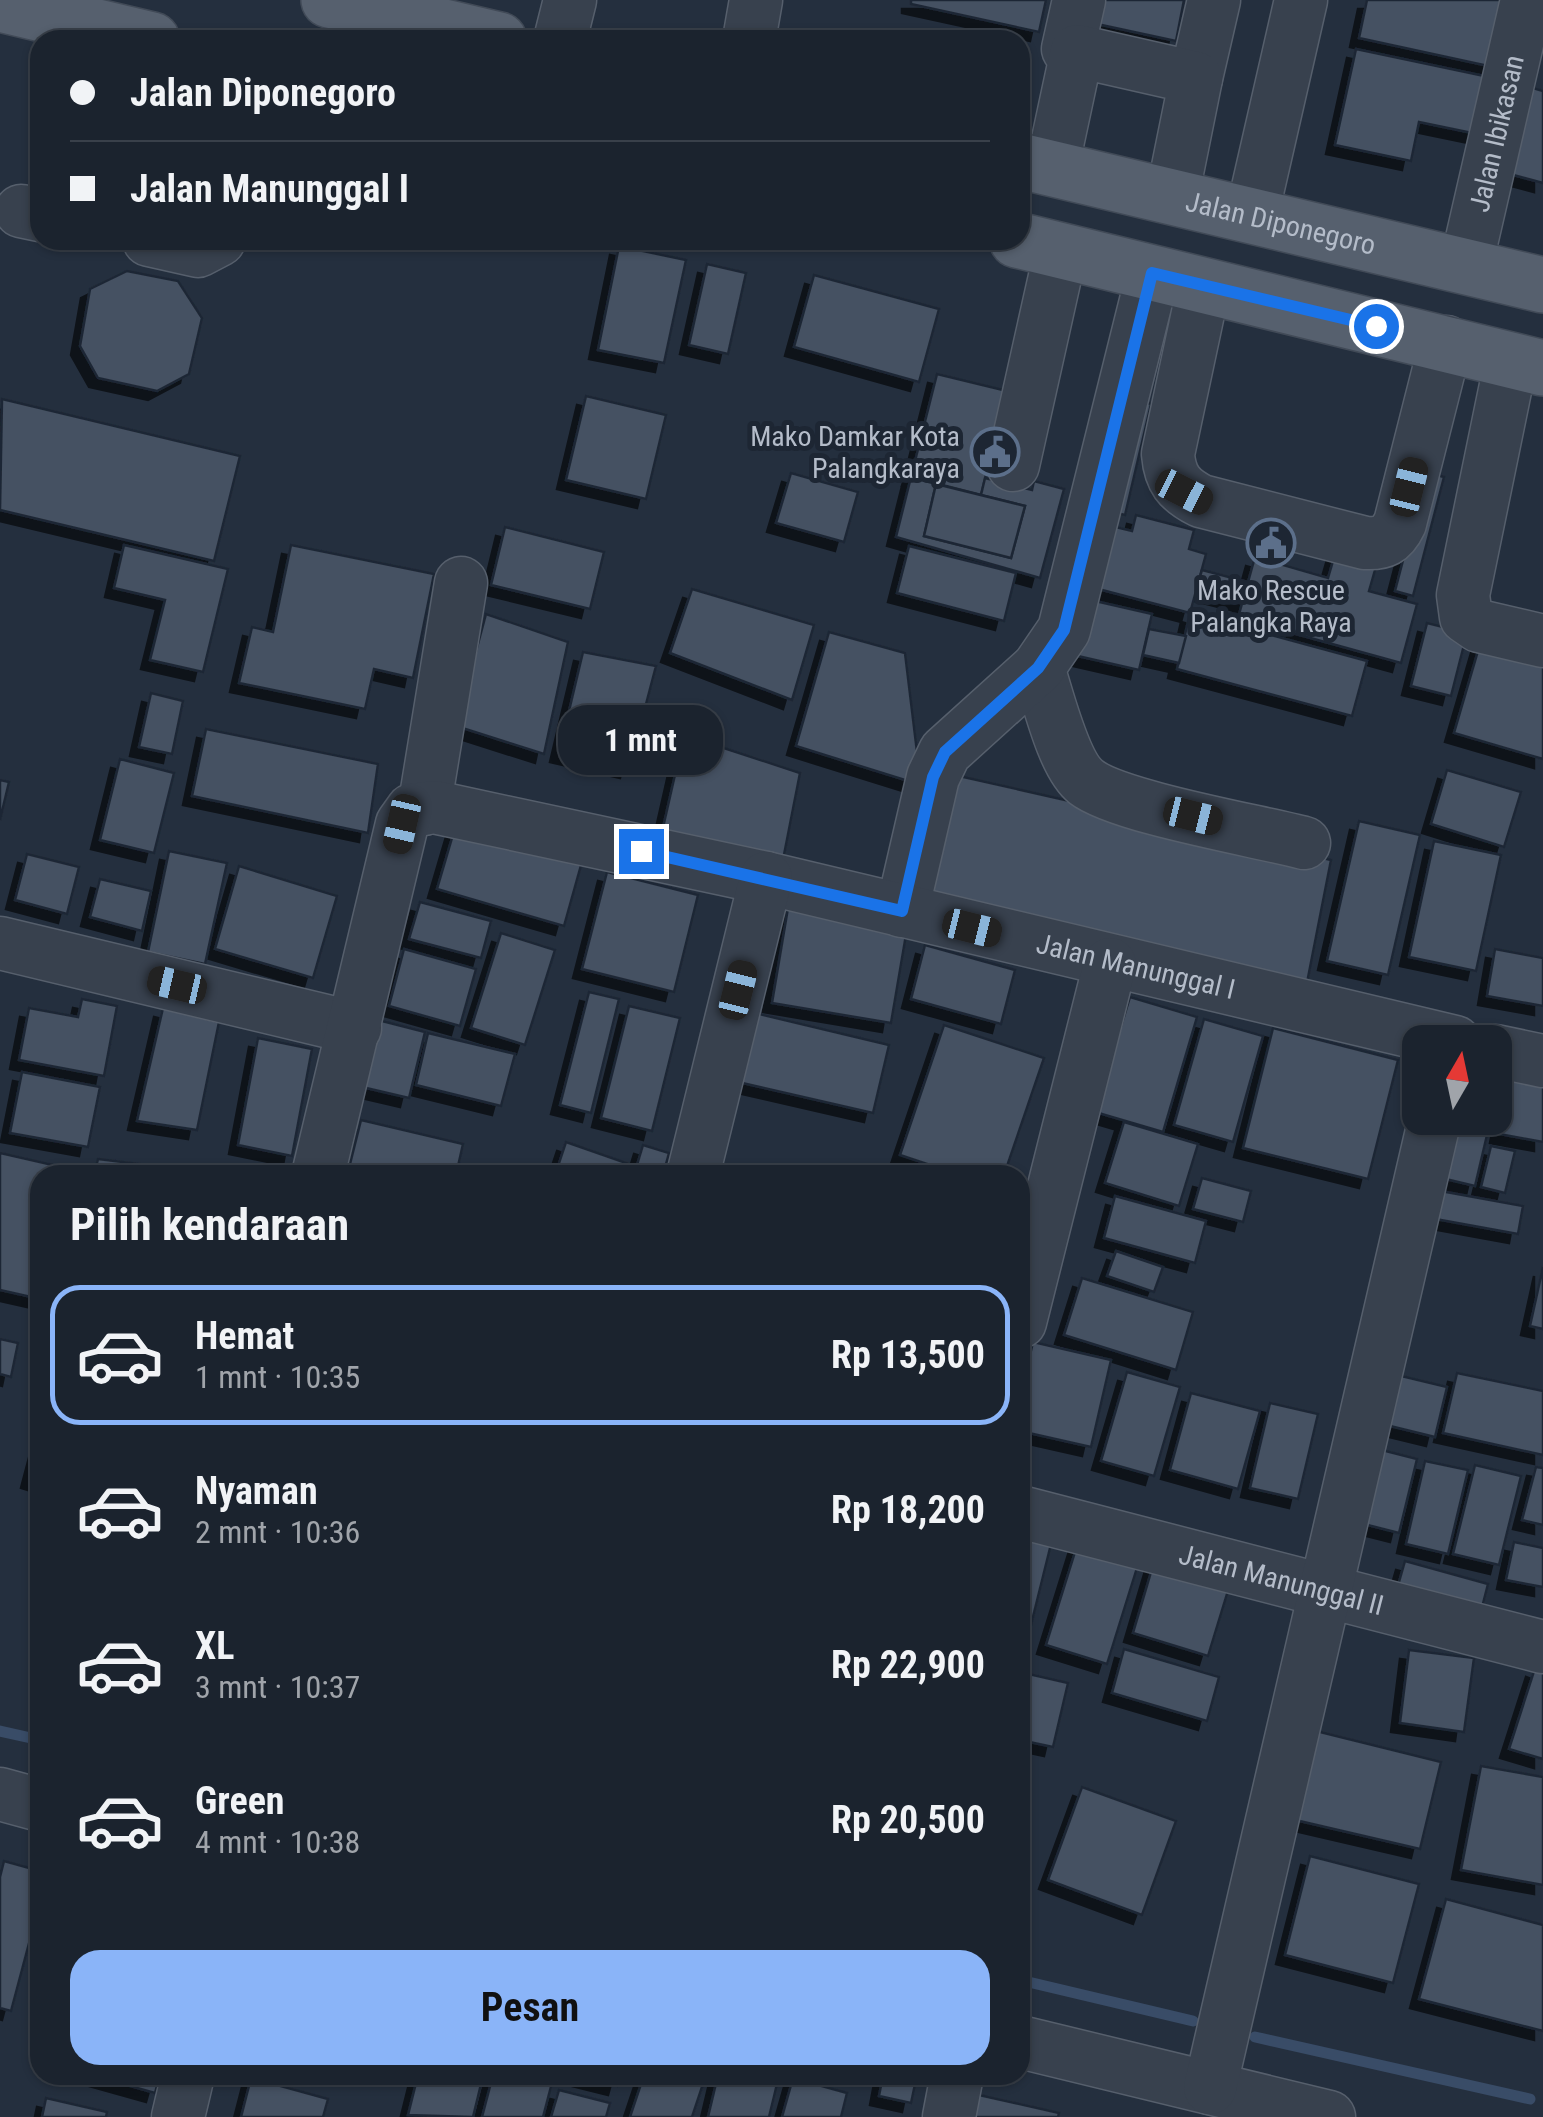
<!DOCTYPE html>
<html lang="id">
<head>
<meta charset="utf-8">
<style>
  :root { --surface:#1b232e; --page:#242b36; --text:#f1f3f6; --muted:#a0a4aa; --line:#39404a; --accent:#8ab4f8 }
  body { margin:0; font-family:"Roboto Condensed",sans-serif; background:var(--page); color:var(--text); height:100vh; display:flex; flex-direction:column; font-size:38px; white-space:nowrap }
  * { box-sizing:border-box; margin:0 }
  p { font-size:32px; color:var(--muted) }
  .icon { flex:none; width:55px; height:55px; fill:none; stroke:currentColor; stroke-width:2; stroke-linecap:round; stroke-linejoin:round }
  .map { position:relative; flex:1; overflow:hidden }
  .details { position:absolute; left:30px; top:1165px; width:1000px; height:920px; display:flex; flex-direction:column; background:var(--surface); border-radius:30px; box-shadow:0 2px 8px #0004,0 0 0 2px var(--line) }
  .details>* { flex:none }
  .guide { position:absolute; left:30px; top:30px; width:1000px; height:220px; border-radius:30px; box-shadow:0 2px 8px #0004,0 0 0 2px var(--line); display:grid; align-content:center; height:220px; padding:0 40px; background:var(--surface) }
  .needle { width:65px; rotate:9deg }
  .controls { position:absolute; left:1402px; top:1025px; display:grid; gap:20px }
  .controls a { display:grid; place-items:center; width:110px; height:110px; border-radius:20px; background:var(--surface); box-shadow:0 2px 8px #0004,0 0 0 2px var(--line); font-size:50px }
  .end { position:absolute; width:45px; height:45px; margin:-22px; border:12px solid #1a73e8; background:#fff; box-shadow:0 0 0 5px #fff }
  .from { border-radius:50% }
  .bubble { position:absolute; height:70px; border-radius:30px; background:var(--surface); box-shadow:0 2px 8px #0004,0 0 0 2px var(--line); font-size:32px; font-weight:700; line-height:70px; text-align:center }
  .car { position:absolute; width:30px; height:60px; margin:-30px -15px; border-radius:12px; box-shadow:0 0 8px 2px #0007; background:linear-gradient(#222 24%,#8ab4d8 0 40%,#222 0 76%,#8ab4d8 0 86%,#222 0) }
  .guide b { display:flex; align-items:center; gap:35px; height:95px; font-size:38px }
  .guide b+b { border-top:2px solid var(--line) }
  .guide i { width:25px; height:25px; background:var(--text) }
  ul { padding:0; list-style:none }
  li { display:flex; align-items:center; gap:30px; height:140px; margin:0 20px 15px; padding:0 20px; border:5px solid transparent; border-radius:30px }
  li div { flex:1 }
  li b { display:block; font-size:38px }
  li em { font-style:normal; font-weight:700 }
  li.active { border-color:var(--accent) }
  li>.icon { width:90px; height:90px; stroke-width:1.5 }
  h2 { padding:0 40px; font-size:45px; line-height:120px }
  .button { display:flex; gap:20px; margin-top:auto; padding:20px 40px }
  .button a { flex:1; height:115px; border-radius:30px; background:var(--accent); color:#111; font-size:40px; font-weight:700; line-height:115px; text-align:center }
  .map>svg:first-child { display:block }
</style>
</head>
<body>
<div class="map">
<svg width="1543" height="2117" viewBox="0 0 1543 2117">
  <defs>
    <filter id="shadow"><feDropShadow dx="-9" dy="9" stdDeviation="0" flood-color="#0009"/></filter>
  </defs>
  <rect width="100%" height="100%" fill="#242f3e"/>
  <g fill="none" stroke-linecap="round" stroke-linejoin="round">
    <g stroke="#394c67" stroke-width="11">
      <polyline points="0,1731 40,1740"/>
      <polyline points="1020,1980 1193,2021"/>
      <polyline points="1255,2037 1530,2099"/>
    </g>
  </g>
  <g fill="#455162" stroke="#1f2835" stroke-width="2.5" filter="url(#shadow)">
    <polygon points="911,0 1046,0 1039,32 911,4"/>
    <polygon points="1088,0 1184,0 1176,41 1083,21"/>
    <polygon points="1367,0 1507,0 1493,67 1359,38"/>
    <polygon points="1356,49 1489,77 1477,134 1419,122 1411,161 1335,145"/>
    <polygon points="1515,83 1543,91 1543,183 1491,169"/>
    <polygon points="619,246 686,260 664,363 598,350"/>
    <polygon points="707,264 746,273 728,354 689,345"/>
    <polygon points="127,271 178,281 202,318 189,374 157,391 98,378 80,346 90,289"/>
    <polygon points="814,275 939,309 919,382 794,347"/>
    <polygon points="937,374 1007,391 981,495 911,477"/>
    <polygon points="586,396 666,415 646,499 566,480"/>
    <polygon points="1129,398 1151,404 1125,515 1103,510"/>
    <polygon points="2,399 240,456 214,561 0,510"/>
    <polygon points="1426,472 1444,477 1413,596 1395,591"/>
    <polygon points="791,473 858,492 844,542 776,523"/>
    <polygon points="911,477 936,484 924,536 1011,558 1025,506 981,495 985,478 1032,490 1034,481 1064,489 1040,578 896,537"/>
    <polygon points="936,484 1025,506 1011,558 924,536"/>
    <polygon points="1136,515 1194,530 1189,549 1206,554 1190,613 1083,585 1099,523 1132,531"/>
    <polygon points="505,527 604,552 590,609 491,585"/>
    <polygon points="1338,544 1379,556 1369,591 1417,604 1401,663 1238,618 1255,557 1328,578"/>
    <polygon points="124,545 228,569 203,672 150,660 165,600 114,588"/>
    <polygon points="291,545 434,574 413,678 374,669 365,709 239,683 252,627 273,632"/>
    <polygon points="909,546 1016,573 1004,621 897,593"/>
    <polygon points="1202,570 1248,582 1243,602 1196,590"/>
    <polygon points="692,589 814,625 792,700 670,653"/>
    <polygon points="1082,598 1152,614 1139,670 1069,654"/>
    <polygon points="1190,613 1367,661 1352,716 1177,669"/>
    <polygon points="486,614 568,642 544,754 456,726"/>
    <polygon points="1427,623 1467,633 1451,696 1411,686"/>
    <polygon points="1149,629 1186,636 1179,663 1143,655"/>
    <polygon points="829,632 905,653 921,785 796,746"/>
    <polygon points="1480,644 1543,662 1543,759 1454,733"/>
    <polygon points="583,652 656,666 629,769 559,753"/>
    <polygon points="151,693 183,701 172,754 139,747"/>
    <polygon points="206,729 378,764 368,833 192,796"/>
    <polygon points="684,735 800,773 782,865 662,832"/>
    <polygon points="120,759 174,773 154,853 100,840"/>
    <polygon points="1447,770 1521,792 1504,847 1431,824"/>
    <polygon points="959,776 1331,860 1305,993 931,899"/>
    <polygon points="0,780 9,782 0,820"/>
    <polygon points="457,821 583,858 564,926 437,889"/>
    <polygon points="1359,821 1420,835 1388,975 1327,961"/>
    <polygon points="1434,841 1501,855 1476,971 1409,957"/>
    <polygon points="169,851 227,863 205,964 148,952"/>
    <polygon points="27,854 79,867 67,914 15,900"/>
    <polygon points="239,866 337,896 313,978 215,949"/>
    <polygon points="607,872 698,895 674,992 582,969"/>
    <polygon points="100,879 151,891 142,931 90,917"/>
    <polygon points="790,896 909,917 891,1023 772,1003"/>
    <polygon points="420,902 491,921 481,958 409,939"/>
    <polygon points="501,933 555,950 525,1045 471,1028"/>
    <polygon points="925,945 1015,970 1001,1024 911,999"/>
    <polygon points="404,949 476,969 460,1026 389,1006"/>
    <polygon points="1495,949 1543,958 1543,1006 1487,996"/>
    <polygon points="589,992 619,999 591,1113 560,1105"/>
    <polygon points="1130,997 1197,1017 1163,1132 1095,1112"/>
    <polygon points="82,999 117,1006 104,1076 19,1060 29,1008 78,1017"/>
    <polygon points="629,1006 680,1018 652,1131 601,1118"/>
    <polygon points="163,1008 219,1022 197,1130 137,1121"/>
    <polygon points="755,1013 889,1045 873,1113 738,1082"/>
    <polygon points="1204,1019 1263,1036 1233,1142 1174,1125"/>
    <polygon points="378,1020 425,1032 409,1098 362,1087"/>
    <polygon points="944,1025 1044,1058 1004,1175 960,1175 900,1155"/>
    <polygon points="1273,1028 1398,1060 1368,1179 1243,1148"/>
    <polygon points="428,1033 515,1054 501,1106 416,1085"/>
    <polygon points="258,1038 312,1049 292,1156 238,1145"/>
    <polygon points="22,1072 100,1087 88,1147 10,1133"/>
    <polygon points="1510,1079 1543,1085 1543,1142 1499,1134"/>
    <polygon points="1447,1118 1491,1118 1475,1186 1433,1176"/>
    <polygon points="361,1120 463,1144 456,1175 395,1175 350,1164"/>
    <polygon points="1124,1122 1198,1144 1179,1206 1105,1183"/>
    <polygon points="566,1142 629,1164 625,1175 555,1175"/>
    <polygon points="643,1145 669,1153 663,1175 634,1175"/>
    <polygon points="1491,1146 1515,1151 1505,1193 1481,1187"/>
    <polygon points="0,1153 79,1171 78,1175 40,1175 40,1299 0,1290"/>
    <polygon points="98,1159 180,1169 179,1175 94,1175"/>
    <polygon points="1202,1178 1251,1191 1243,1222 1193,1209"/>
    <polygon points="1435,1190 1523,1206 1518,1234 1430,1218"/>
    <polygon points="1115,1196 1206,1221 1195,1263 1104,1238"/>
    <polygon points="1116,1251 1163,1267 1154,1292 1107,1276"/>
    <polygon points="1543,1267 1543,1329 1530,1326"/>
    <polygon points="1082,1278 1193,1312 1176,1370 1064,1335"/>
    <polygon points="0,1339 18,1343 11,1377 0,1374"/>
    <polygon points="1033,1342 1111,1360 1091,1447 1020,1431 1020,1398"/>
    <polygon points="1127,1372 1180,1387 1154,1476 1101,1461"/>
    <polygon points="1457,1373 1543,1391 1543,1455 1443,1433"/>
    <polygon points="1393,1374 1447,1387 1435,1437 1382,1424"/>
    <polygon points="1191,1393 1260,1411 1238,1489 1170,1470"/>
    <polygon points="1270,1403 1318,1414 1298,1499 1250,1488"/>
    <polygon points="40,1441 40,1482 30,1479"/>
    <polygon points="1366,1446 1417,1459 1399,1533 1348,1520"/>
    <polygon points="1425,1461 1468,1470 1448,1554 1406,1544"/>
    <polygon points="1475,1465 1521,1476 1499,1565 1453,1554"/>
    <polygon points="1536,1467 1543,1468 1543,1525 1522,1520"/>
    <polygon points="1020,1528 1053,1536 1026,1645 1020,1644"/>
    <polygon points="1080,1536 1141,1555 1107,1664 1046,1645"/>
    <polygon points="1514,1542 1543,1548 1543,1587 1506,1580"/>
    <polygon points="1405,1561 1488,1584 1479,1619 1395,1596"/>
    <polygon points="1154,1562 1230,1584 1208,1656 1133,1633"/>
    <polygon points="1124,1649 1219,1677 1207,1721 1112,1693"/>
    <polygon points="1409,1650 1474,1658 1464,1732 1400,1723"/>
    <polygon points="1535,1668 1543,1671 1543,1759 1509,1749"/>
    <polygon points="1020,1672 1068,1683 1053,1747 1020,1740"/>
    <polygon points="1312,1730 1441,1762 1420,1849 1291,1819"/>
    <polygon points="1481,1766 1543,1777 1543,1885 1461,1870"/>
    <polygon points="1082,1787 1176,1821 1142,1915 1048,1880"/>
    <polygon points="1310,1856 1419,1884 1393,1983 1285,1955"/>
    <polygon points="4,1861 40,1871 40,1902 11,2011 0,2008 0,1877"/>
    <polygon points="1446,1899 1543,1925 1543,2031 1419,1999"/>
    <polygon points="91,2075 160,2075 155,2093"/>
    <polygon points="418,2075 481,2084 473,2117 408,2115"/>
    <polygon points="493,2075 554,2075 543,2117 482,2117"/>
    <polygon points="573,2075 620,2075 617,2086"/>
    <polygon points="644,2075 706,2075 692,2117 630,2117"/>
    <polygon points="718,2075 742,2075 777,2084 769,2117 708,2117"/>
    <polygon points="883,2075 917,2075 911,2103 879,2096"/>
    <polygon points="251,2078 328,2099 323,2117 241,2117"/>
    <polygon points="793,2078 847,2093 841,2117 782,2117"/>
    <polygon points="559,2090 610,2103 606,2117 551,2117"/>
    <polygon points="979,2095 1059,2113 1058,2117 974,2117"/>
    <polygon points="46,2098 107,2112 106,2117 42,2117"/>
  </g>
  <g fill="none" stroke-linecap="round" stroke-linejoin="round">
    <g stroke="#565f6c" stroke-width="55">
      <g id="minor">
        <polyline points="560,40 570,0"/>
        <polyline points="749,40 756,0"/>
        <polyline points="1077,51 1068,49 1079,0"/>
        <polyline points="1196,78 1214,0"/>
        <polyline points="1052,168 1077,51 1196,78 1172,197"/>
        <polyline points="21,211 40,215"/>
        <polyline points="1252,214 1301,0"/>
        <polyline points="149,240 198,251 219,240"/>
        <path id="s1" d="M1466,265L1527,0"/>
        <path d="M1204,285L1168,454C1170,479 1179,490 1201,501L1365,543C1383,544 1392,540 1400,523L1446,342"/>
        <polyline points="1511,361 1463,595 1466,617 1479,626 1543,641"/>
        <polyline points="1013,465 1061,250"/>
        <path d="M1038,668C1048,697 1063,764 1086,782C1118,807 1258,831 1304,843"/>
        <polyline points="424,809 461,583"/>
        <polyline points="902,911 933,777 945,752 1038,668 1064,630 1153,273"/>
        <polyline points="0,943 355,1028"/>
        <polyline points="1495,1051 1543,1061"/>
        <path id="s2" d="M318,1175L402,824L412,810L434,807L766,878L1455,1042"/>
        <polyline points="693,1175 766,878"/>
        <polyline points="1020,1322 1110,964"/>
        <path id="s3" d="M1020,1512L1543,1647"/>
        <polyline points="0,1794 40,1805"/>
        <polyline points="1020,2042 1329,2117"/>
        <polyline points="1210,2088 1435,1118"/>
        <polyline points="178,2117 188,2075"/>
        <polyline points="949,2117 957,2075"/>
      </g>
    </g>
    <g stroke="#414a57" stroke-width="58">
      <g id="major">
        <polyline points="329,0 499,40"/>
        <polyline points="0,4 152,40"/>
        <path id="s4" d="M1020,161L1543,285"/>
        <polyline points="1017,240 1543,368"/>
      </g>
    </g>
    <use href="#minor" stroke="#38414e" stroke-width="52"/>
    <use href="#major" stroke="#56606e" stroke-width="55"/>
  </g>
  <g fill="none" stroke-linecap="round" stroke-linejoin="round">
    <polyline stroke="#1a73e8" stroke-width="12" points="641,851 902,911 933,777 945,752 1038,668 1064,630 1152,273 1376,326"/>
  </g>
  <defs>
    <g id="civic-ring" transform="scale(2.5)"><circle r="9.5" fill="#1d2633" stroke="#5c6f8a" stroke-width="1.5"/><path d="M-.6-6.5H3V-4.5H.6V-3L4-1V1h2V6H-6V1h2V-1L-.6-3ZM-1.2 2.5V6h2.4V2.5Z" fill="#5c6f8a"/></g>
  </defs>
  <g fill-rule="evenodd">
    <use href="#civic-ring" x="995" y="452"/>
    <use href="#civic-ring" x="1271" y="543"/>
  </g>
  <g text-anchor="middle" stroke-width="10" stroke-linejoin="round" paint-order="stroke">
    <g font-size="28" fill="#b4bcc9" stroke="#1d2633">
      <text dy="10" stroke="none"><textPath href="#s1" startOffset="135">Jalan Ibikasan</textPath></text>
      <text dy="10" stroke="none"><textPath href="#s4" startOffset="268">Jalan Diponegoro</textPath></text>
      <text dy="10" stroke="none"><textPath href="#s2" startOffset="1120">Jalan Manunggal I</textPath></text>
      <text dy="10" stroke="none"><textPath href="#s3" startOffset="270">Jalan Manunggal II</textPath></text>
    </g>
    <g font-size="28" fill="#b4bcc9" stroke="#1d2633" text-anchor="end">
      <text x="960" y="446">Mako Damkar Kota<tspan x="960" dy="32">Palangkaraya</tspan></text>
      <text x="1271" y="600" text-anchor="middle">Mako Rescue<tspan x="1271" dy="32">Palangka Raya</tspan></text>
    </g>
  </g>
</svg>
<div class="controls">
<a><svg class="needle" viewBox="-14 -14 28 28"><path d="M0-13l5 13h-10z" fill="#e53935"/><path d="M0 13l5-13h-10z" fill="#a0a4aa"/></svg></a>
</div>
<i class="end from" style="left:1376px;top:326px"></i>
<i class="end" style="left:641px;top:851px"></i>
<div class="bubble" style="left:558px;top:705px;width:165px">1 mnt</div>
<i class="car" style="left:1409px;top:487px;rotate:14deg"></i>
<i class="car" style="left:1184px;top:492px;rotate:117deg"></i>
<i class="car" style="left:1193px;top:816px;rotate:104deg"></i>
<i class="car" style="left:402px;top:824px;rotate:193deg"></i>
<i class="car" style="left:972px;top:928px;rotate:104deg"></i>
<i class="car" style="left:177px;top:985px;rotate:283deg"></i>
<i class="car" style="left:738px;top:990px;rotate:14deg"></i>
<div class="guide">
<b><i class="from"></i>Jalan Diponegoro</b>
<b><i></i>Jalan Manunggal I</b>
</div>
<section class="details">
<h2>Pilih kendaraan</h2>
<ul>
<li class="active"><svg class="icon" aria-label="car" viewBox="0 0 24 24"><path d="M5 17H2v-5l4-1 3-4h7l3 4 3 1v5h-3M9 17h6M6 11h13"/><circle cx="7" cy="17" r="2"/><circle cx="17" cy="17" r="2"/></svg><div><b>Hemat</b><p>1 mnt · 10:35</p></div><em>Rp 13,500</em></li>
<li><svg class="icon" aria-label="car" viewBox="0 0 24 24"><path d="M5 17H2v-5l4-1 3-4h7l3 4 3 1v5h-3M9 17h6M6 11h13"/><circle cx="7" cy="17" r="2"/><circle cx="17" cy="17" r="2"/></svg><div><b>Nyaman</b><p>2 mnt · 10:36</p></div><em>Rp 18,200</em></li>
<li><svg class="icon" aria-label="car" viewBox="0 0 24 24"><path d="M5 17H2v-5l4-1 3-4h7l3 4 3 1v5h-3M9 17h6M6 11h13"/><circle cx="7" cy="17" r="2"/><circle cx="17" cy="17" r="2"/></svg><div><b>XL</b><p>3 mnt · 10:37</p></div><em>Rp 22,900</em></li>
<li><svg class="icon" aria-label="car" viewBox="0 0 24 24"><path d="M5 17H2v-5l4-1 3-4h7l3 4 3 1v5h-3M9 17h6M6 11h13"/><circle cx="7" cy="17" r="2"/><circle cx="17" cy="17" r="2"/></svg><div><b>Green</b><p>4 mnt · 10:38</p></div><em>Rp 20,500</em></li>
</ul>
<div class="button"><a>Pesan</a></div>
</section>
</div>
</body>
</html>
